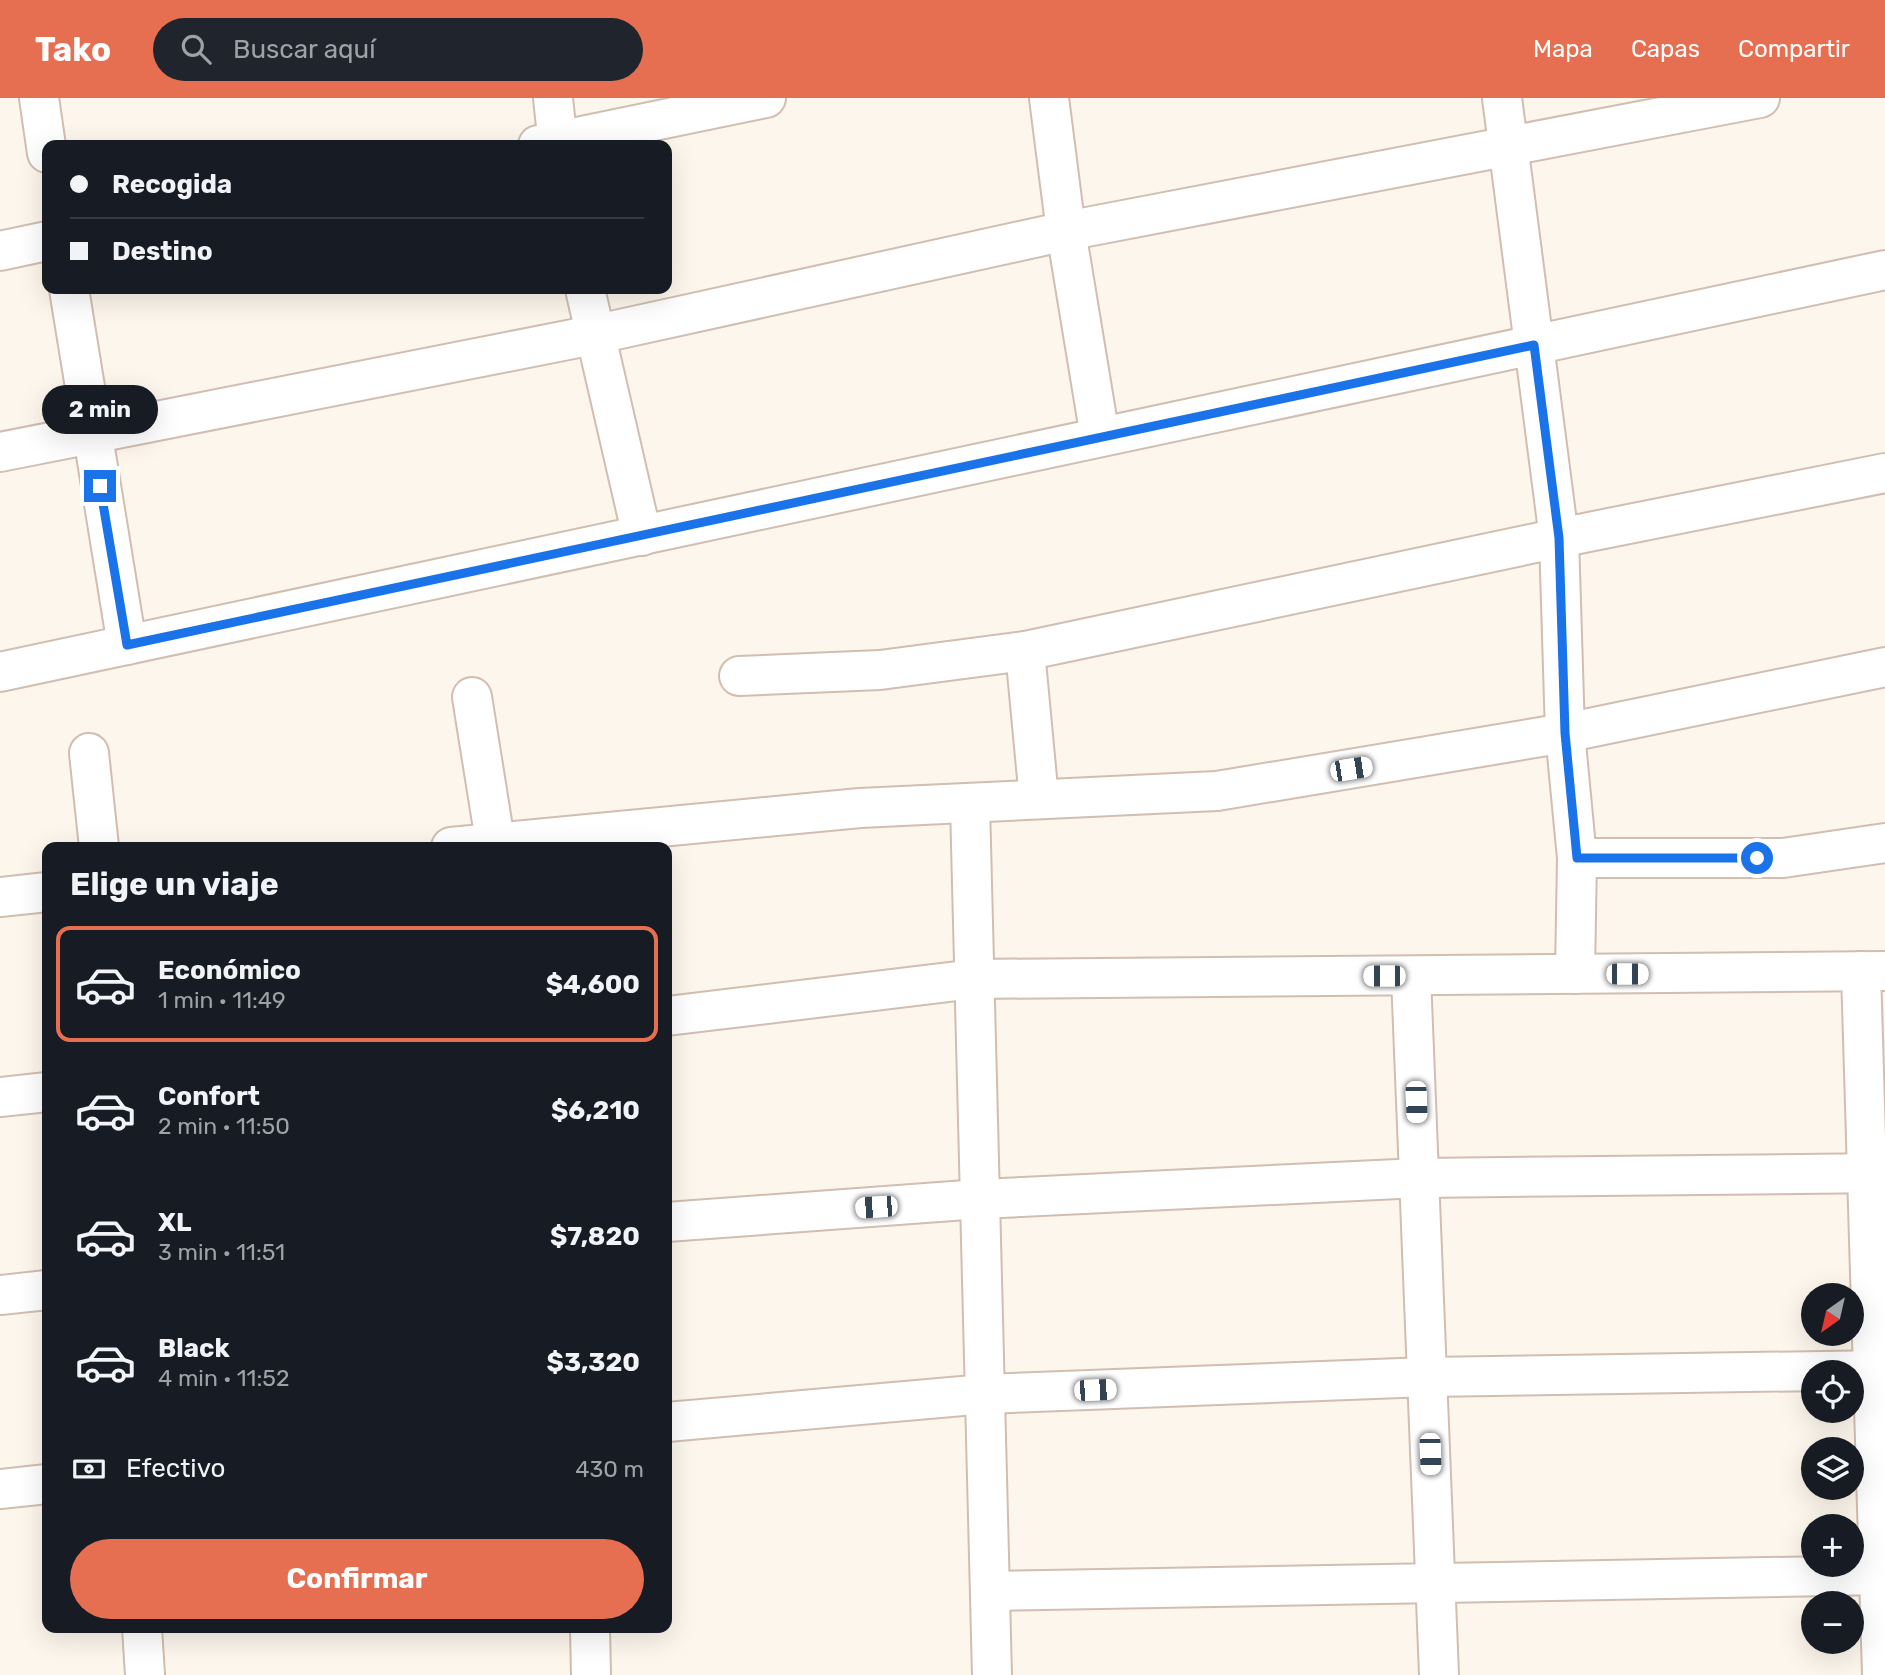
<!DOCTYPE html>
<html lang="es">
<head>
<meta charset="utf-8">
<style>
  :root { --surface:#171b24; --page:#20242c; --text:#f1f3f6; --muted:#9ea1a6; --line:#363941; --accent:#e76f51 }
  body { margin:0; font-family:Rubik,sans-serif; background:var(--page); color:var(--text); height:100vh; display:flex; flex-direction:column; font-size:26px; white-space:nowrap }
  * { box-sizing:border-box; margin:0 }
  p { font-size:23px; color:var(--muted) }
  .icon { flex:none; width:38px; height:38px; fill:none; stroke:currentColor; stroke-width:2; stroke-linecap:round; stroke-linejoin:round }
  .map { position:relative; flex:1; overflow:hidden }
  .sheet { position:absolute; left:42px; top:744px; width:630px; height:791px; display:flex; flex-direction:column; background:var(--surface); border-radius:14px; box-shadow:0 7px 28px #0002 }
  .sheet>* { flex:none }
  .guide { position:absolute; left:42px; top:42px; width:630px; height:154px; border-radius:14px; box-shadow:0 7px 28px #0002; display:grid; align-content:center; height:154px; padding:0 28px; background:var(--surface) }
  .needle { width:46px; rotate:214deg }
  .buttons { position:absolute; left:1801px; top:1185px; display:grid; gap:14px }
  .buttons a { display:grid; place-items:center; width:63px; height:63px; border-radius:50%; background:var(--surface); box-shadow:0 7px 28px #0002; font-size:35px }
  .end { position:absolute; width:32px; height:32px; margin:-16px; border:9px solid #1a73e8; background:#fff; box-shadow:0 0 0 4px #fff }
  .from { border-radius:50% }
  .bubble { position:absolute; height:49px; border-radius:24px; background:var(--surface); box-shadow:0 7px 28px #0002; font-size:23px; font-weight:700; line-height:49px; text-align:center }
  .car { position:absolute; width:21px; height:42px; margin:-21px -10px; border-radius:9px; box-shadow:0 0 5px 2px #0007; background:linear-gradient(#fff 24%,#345 0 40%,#fff 0 76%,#345 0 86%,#fff 0) }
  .guide b { display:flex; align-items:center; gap:24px; height:66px; font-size:26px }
  .guide b+b { border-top:2px solid var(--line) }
  .guide i { width:18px; height:18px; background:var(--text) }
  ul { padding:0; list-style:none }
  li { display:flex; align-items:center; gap:21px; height:116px; margin:0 14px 10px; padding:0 14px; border:4px solid transparent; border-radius:14px }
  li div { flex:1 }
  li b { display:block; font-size:26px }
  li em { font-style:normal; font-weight:700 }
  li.current { border-color:var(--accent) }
  li>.icon { width:63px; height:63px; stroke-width:1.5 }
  h2 { padding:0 28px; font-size:32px; line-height:84px }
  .pay { display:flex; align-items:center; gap:18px; height:77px; padding:0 28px; font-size:26px }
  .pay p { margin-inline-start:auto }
  .primary-button { display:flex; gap:14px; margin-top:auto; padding:14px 28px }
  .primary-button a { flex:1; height:80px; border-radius:42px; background:var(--accent); color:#fff; font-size:28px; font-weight:700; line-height:80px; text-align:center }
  header { display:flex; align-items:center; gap:42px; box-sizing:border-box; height:98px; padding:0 35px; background:var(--accent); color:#fff }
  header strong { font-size:33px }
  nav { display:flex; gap:38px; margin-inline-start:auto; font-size:24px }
  .search { width:490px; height:63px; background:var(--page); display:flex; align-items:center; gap:18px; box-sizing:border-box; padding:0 24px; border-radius:38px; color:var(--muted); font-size:26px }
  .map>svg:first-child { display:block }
</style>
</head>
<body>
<header>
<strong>Tako</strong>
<div class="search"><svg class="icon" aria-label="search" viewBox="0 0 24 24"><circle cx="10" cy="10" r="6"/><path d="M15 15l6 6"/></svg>Buscar aquí</div>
<nav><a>Mapa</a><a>Capas</a><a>Compartir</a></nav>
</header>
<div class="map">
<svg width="1885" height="1577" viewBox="0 0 1885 1577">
  <rect width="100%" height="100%" fill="#fdf6ec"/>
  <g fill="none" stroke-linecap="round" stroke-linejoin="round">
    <g stroke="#d1beb0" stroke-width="42">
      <g id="minor">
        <polyline points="39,0 47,55"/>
        <polyline points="553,0 558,47"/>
        <polyline points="1049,0 1066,133 1100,339"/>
        <polyline points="1502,0 1559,440 1565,635 1577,760 1575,876"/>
        <polyline points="538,47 766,0"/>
        <polyline points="0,153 47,143"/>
        <polyline points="69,191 127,547"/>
        <polyline points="585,191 642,438"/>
        <polyline points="0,354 593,237 1066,133 1760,0"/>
        <polyline points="1025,553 1039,701"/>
        <polyline points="0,574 1885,172"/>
        <polyline points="739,578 880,572 1025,553 1559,440 1885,375"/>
        <polyline points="472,599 496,749"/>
        <polyline points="89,655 99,749"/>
        <polyline points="970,706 992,1577"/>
        <polyline points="451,749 860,710 1217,693 1565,635 1885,569"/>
        <polyline points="1577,760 1783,760 1885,745"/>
        <polyline points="0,799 47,794"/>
        <polyline points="1861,873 1882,1577"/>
        <polyline points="1411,878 1439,1577"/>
        <polyline points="667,918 974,881 1885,873"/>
        <polyline points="0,999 47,994"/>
        <polyline points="667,1124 980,1101 1419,1080 1885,1075"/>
        <polyline points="0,1197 47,1192"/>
        <polyline points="667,1324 985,1296 1427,1279 1885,1272"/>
        <polyline points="0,1391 47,1386"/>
        <polyline points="990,1493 1885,1477"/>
        <polyline points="142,1530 145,1577"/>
        <polyline points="590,1530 591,1577"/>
      </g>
    </g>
    <use href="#minor" stroke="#fff" stroke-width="38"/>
  </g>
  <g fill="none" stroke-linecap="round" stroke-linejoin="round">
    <polyline stroke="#1a73e8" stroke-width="9" points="100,388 127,547 1534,247 1559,440 1565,635 1577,760 1757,760"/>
  </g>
</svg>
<div class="buttons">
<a><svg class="needle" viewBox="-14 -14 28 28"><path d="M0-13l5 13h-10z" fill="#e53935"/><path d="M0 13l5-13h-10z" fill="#9ea1a6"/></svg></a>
<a><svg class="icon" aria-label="locate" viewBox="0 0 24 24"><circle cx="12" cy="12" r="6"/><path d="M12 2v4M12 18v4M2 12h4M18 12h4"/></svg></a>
<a><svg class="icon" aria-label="layers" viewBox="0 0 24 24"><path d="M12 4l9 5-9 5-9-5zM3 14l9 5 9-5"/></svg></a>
<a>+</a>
<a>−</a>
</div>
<i class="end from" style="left:1757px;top:760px"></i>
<i class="end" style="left:100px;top:388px"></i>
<div class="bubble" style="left:42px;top:287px;width:116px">2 min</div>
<i class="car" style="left:1351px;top:671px;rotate:81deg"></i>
<i class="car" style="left:1627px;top:876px;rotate:90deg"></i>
<i class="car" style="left:1384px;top:878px;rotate:270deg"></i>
<i class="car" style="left:1416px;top:1004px;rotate:178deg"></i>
<i class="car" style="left:876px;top:1109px;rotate:266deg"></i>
<i class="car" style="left:1095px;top:1292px;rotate:88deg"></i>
<i class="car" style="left:1430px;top:1356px;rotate:178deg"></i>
<div class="guide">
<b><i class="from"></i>Recogida</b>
<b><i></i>Destino</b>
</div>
<section class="sheet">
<h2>Elige un viaje</h2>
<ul>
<li class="current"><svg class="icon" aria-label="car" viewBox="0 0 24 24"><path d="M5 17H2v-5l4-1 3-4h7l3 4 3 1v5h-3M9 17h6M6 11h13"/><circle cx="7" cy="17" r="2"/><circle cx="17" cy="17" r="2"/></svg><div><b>Económico</b><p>1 min · 11:49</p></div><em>$4,600</em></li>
<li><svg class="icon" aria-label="car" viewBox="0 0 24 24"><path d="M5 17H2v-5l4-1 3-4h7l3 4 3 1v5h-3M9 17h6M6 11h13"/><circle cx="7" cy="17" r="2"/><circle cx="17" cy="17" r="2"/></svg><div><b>Confort</b><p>2 min · 11:50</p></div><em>$6,210</em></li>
<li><svg class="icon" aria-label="car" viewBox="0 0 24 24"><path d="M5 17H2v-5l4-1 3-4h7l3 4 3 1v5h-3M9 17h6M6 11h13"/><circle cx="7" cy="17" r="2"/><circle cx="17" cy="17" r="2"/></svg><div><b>XL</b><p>3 min · 11:51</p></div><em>$7,820</em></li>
<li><svg class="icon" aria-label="car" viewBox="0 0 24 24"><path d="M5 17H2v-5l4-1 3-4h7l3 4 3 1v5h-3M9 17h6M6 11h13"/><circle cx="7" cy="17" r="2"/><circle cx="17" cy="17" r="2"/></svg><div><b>Black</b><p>4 min · 11:52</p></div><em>$3,320</em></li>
</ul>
<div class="pay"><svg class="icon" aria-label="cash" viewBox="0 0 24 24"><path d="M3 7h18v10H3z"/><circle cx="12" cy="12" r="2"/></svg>Efectivo<p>430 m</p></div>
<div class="primary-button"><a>Confirmar</a></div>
</section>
</div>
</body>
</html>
